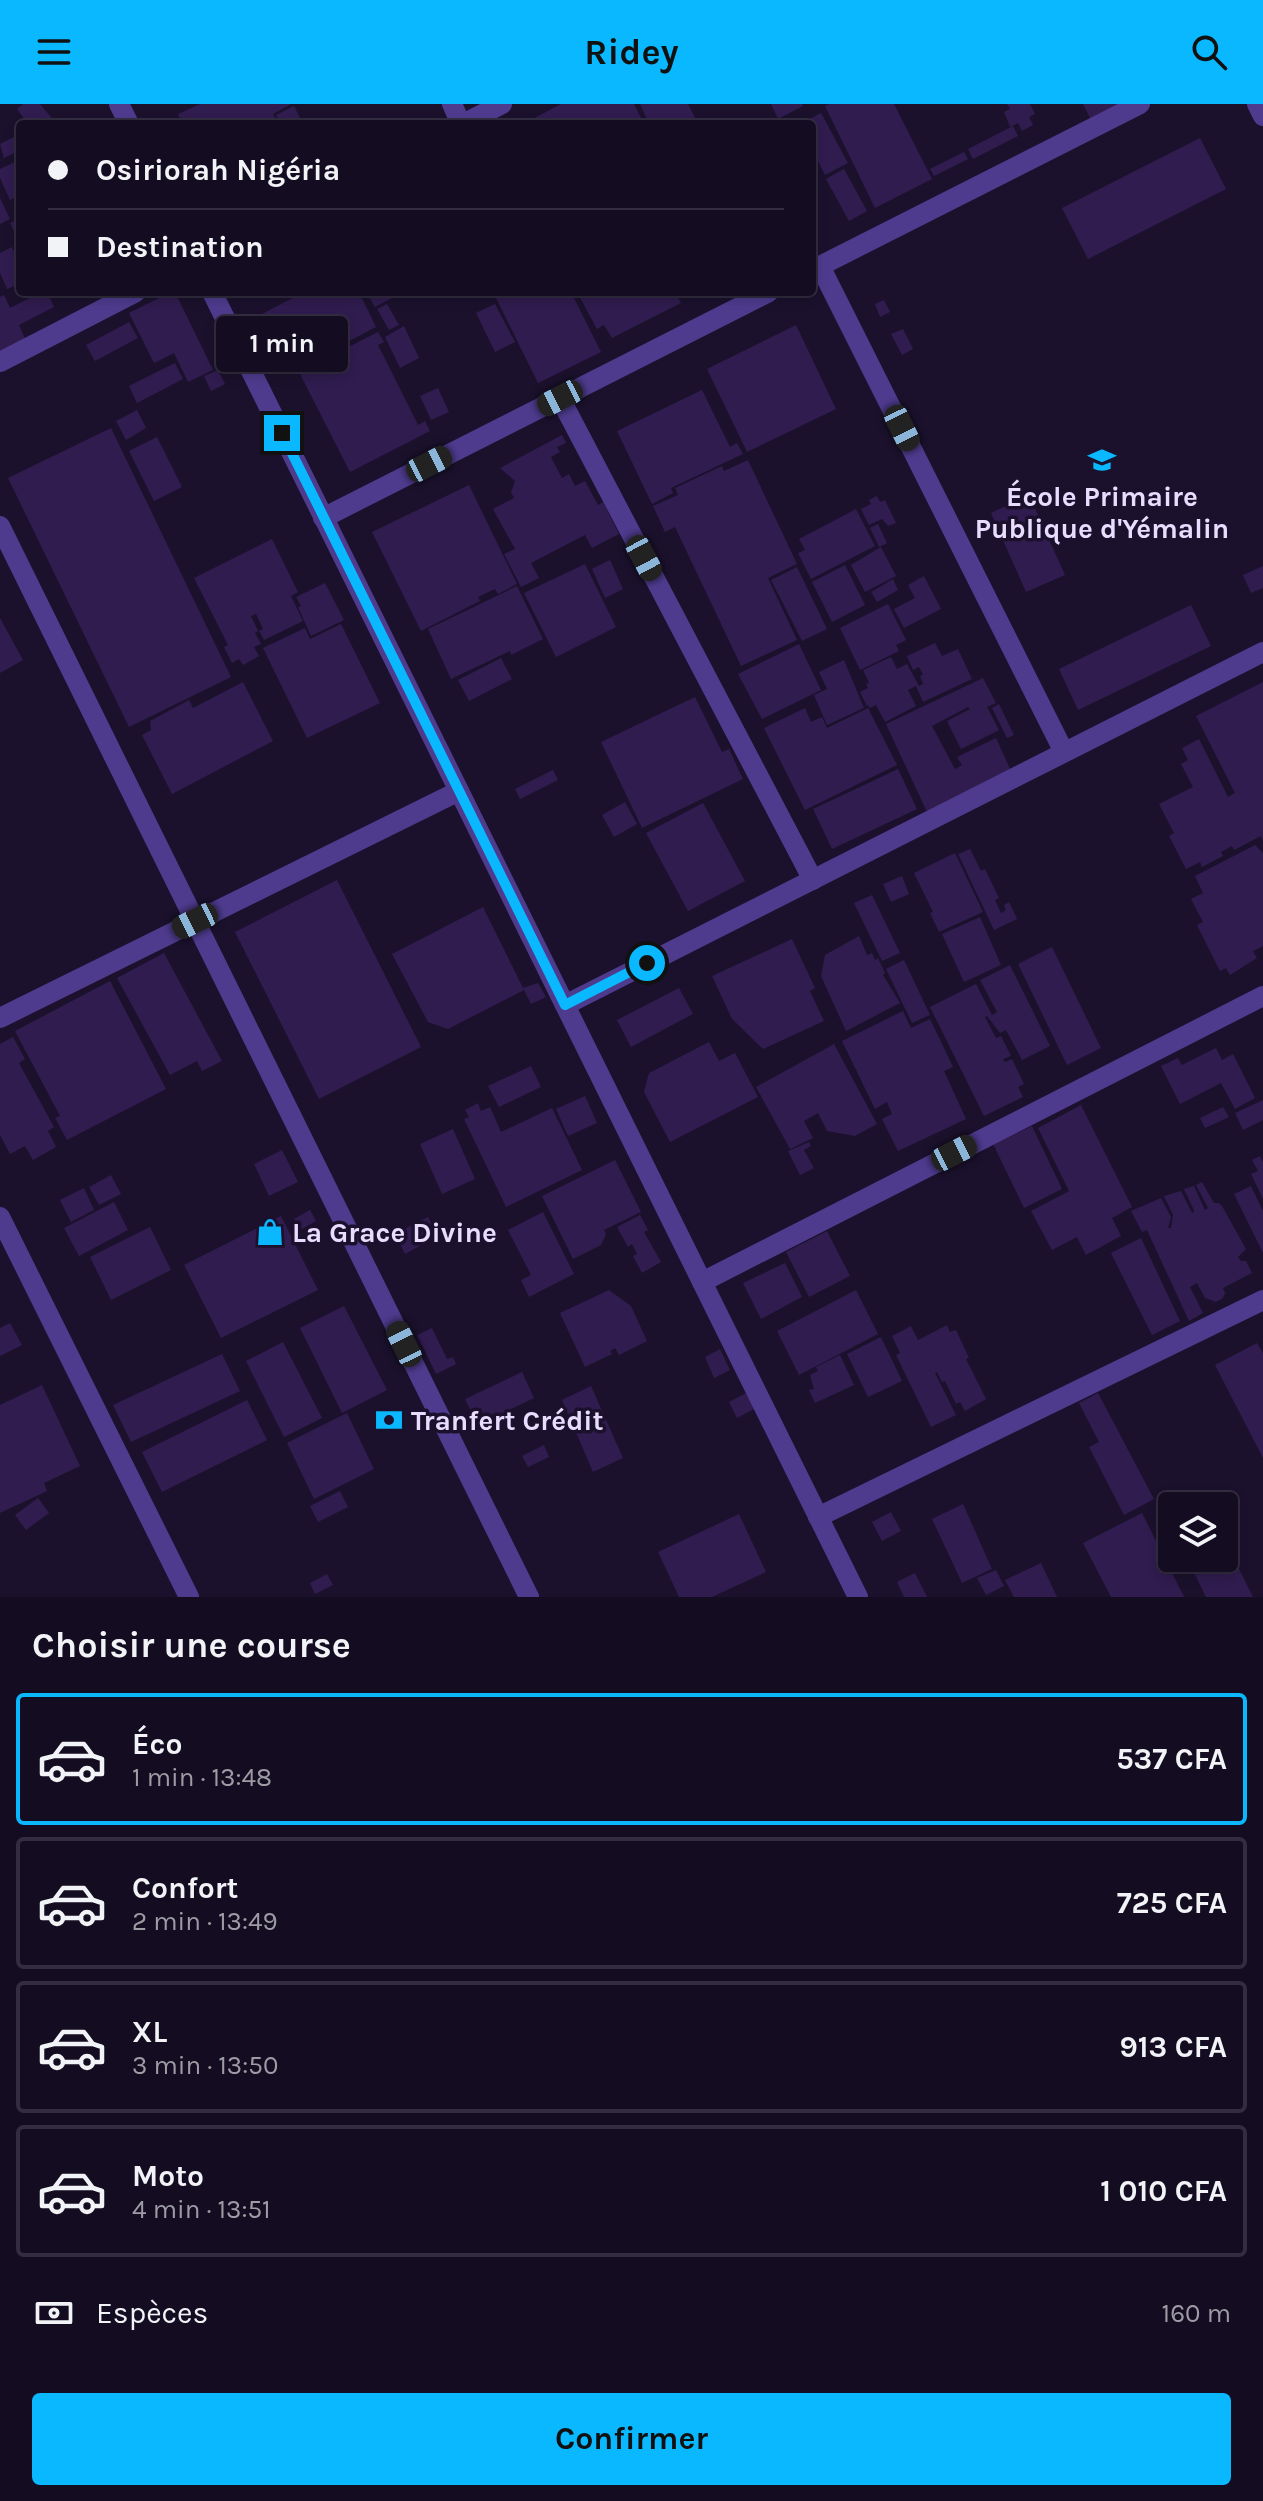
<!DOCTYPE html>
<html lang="fr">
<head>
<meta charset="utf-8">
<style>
  :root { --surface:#140d22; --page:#1d162a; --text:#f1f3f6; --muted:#9d9ca5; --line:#332d40; --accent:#09b8ff }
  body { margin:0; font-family:Karla,sans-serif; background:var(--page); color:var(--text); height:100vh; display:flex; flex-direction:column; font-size:30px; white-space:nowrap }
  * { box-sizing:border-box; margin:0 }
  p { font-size:26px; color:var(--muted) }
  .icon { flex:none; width:44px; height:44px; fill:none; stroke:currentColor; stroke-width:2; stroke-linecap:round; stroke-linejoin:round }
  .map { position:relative; height:1493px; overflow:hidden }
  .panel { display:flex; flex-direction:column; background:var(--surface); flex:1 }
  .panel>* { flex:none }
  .banner { position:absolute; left:16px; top:16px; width:800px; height:176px; border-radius:8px; box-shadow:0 4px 12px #0003,0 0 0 2px var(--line); display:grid; align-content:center; height:176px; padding:0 32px; background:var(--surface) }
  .tools { position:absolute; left:1158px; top:1388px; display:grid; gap:16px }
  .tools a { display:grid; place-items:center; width:80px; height:80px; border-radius:8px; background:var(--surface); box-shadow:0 4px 12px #0003,0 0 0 2px var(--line); font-size:40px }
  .end { position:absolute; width:36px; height:36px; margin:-18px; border:10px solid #09b8ff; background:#111; box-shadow:0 0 0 4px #111 }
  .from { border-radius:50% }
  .bubble { position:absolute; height:56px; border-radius:8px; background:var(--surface); box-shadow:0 4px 12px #0003,0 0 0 2px var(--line); font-size:26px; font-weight:700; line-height:56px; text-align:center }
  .car { position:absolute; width:24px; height:48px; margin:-24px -12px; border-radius:10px; box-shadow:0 0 6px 2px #0007; background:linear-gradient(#222 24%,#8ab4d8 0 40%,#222 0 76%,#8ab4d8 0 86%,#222 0) }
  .banner b { display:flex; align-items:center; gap:28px; height:76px; font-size:30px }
  .banner b+b { border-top:2px solid var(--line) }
  .banner i { width:20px; height:20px; background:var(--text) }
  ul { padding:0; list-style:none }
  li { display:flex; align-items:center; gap:24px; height:132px; margin:0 16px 12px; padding:0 16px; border:4px solid var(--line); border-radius:8px }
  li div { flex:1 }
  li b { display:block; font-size:30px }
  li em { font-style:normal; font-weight:700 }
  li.active { border-color:var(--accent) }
  li>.icon { width:72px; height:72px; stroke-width:1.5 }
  h2 { padding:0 32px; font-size:36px; line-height:96px }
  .pay { display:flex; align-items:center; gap:20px; height:88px; padding:0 32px; font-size:30px }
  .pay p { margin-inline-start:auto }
  .primary-button { display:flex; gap:16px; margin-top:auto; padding:16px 32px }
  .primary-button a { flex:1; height:92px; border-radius:8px; background:var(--accent); color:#111; font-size:32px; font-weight:700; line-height:92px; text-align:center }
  header { display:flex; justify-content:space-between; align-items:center; height:104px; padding:0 32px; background:var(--accent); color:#111; font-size:36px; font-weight:700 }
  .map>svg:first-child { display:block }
</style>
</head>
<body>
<header><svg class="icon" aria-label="menu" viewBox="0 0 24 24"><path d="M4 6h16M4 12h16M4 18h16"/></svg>Ridey<svg class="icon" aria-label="search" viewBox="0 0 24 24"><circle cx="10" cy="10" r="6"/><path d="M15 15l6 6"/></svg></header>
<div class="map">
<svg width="1263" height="1493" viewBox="0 0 1263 1493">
  <rect width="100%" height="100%" fill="#1b112d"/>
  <g fill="#301c4f">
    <polygon points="23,0 40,0 55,18 28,20 17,5"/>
    <polygon points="200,0 291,0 273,10 278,20 182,20 178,10"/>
    <polygon points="561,0 634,0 644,20 523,20"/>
    <polygon points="640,0 688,0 698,20 649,20"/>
    <polygon points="771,0 802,0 803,2 778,15"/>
    <polygon points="830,0 894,0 932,75 875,104 825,2"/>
    <polygon points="1007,0 1030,0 1035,10 1029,13 1033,21 1022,27 1018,19 1010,23 1004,8 1010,5"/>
    <polygon points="1083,0 1126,0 1092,18"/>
    <polygon points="294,2 303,20 280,20 276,11"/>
    <polygon points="821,9 848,59 825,71 812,45 812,20 801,20"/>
    <polygon points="1013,22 1018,32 973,55 968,45"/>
    <polygon points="20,30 20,46 4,54 0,40"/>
    <polygon points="1200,34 1226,85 1088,155 1062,104"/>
    <polygon points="964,48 968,55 934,72 930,65"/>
    <polygon points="15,58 20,69 20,91 10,96 0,74 0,65"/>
    <polygon points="844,65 867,107 849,117 826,75"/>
    <polygon points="0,94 10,115 0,120"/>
    <polygon points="20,114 20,139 10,119"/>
    <polygon points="12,143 20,162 20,180 7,185 0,169 0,149"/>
    <polygon points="42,188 47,188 54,203 19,221 26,237 0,250 0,193 4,191 10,204"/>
    <polygon points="171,188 175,188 213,266 188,278 174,249 154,259 129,209"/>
    <polygon points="304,188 359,188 376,223 292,267 262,210"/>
    <polygon points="366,188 404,188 375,203"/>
    <polygon points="493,188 571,188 601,248 538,279"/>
    <polygon points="577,188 675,188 681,199 612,234 604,221 597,225"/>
    <polygon points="884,196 890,208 880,213 875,200"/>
    <polygon points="387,200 399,221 389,226 377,205"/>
    <polygon points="495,200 515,238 495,248 476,209"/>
    <polygon points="129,218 138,234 95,257 86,241"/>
    <polygon points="796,221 836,305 747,348 707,265"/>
    <polygon points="404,222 419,254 400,264 385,233"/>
    <polygon points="903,225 913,245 902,251 891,230"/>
    <polygon points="378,228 384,238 378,241 418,321 425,317 430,327 350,368 299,268"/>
    <polygon points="175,259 183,275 137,299 129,282"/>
    <polygon points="218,266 225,280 211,287 204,272"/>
    <polygon points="438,284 449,308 431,316 420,292"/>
    <polygon points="702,286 730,343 737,339 743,350 671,384 673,389 652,400 617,327"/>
    <polygon points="137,306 146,324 126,336 116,317"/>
    <polygon points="111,324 231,573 129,623 8,374"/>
    <polygon points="562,331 566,339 557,343 560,348 551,353 562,374 569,370 575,382 585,377 598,401 603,398 619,430 592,444 585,431 531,459 539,474 521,483 504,450 515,445 493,405 514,394 511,388 515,377 500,364"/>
    <polygon points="157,333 182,383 154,397 129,347"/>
    <polygon points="748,356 797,460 768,474 797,536 741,562 675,423 665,428 653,402 678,391 675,384 722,362 724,367"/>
    <polygon points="469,381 517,480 498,490 495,485 478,493 480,497 421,527 372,428"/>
    <polygon points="1029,391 1065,471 1026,488 991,409"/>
    <polygon points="877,392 880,398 885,396 896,419 888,422 882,415 869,421 861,405 871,400 869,396"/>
    <polygon points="856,405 875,442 811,475 798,449 805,446 799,435"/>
    <polygon points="878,420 887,439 879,443 870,424"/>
    <polygon points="272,435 298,488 291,492 303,517 264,536 259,527 263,525 256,510 251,512 258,527 255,529 261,540 254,543 259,552 243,561 239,555 232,559 224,543 228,541 194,474"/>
    <polygon points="881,443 896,472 865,488 851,461"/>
    <polygon points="610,456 623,485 605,494 592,465"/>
    <polygon points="585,460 616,523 556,553 524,489"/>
    <polygon points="845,461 865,501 832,518 812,478"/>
    <polygon points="1263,462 1263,484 1251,489 1243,471"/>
    <polygon points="797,463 827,525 802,537 771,476"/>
    <polygon points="924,472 941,505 904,524 894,505 915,494 908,481"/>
    <polygon points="893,475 898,486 877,498 871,488"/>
    <polygon points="325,479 344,516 311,532 298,503 301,502 296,493"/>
    <polygon points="517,482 543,535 511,551 510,547 451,575 428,525"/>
    <polygon points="888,500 906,536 896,541 899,547 860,566 840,524"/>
    <polygon points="1191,501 1211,542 1078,606 1059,565"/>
    <polygon points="0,514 23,556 0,569"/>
    <polygon points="341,520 380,599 307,634 263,544 305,524 310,535"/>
    <polygon points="935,539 942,552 958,545 972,575 923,598 916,582 908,586 916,602 885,618 876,601 870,604 868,601 867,602 860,588 868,584 866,580 869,579 863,566 891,553 897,565 907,560 919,582 923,580 920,572 923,571 919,563 913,566 907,552"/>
    <polygon points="799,540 821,586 762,615 738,570"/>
    <polygon points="501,554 512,575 469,597 458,576"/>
    <polygon points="844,556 864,604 827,621 814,591 827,585 819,568"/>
    <polygon points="983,574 996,599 987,603 999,626 961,645 947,617 970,605 968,603 932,622 955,665 962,661 957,653 996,634 1011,667 927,708 886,620"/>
    <polygon points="243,578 273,637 172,690 142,631 151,626 150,617 189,596 193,604"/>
    <polygon points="1263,578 1263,737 1261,732 1234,746 1232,742 1221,748 1223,752 1202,763 1200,758 1186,765 1169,732 1174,729 1159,700 1193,683 1181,660 1188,656 1182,644 1199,635 1228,693 1235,689 1196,612"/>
    <polygon points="695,593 722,648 729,645 743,675 642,724 601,638"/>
    <polygon points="999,600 1014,631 1007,634 992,604"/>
    <polygon points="805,604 811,618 822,613 827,624 868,604 897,661 805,706 764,624"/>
    <polygon points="898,665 917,705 832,745 813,705"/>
    <polygon points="553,666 558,676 520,695 515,685"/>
    <polygon points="625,698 637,720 614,733 602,711"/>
    <polygon points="703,699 745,777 688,807 646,729"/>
    <polygon points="1255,741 1263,749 1263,842 1253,847 1257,854 1230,871 1226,864 1220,867 1197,821 1203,818 1191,795 1203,789 1195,772"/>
    <polygon points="970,745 981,767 985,765 999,794 995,796 1001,809 1006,806 1004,801 1009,798 1017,815 994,826 958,750"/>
    <polygon points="955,749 983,808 939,828 930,809 933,808 914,769"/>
    <polygon points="902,772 909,790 891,798 883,780"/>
    <polygon points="337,776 421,943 319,995 235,828"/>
    <polygon points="872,791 900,849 882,857 854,799"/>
    <polygon points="483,803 524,886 448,925 428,918 392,850"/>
    <polygon points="980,813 1001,861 964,878 942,830"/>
    <polygon points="859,832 867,851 872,849 875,856 878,854 885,869 883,871 900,899 846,927 821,872 825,851"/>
    <polygon points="792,835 815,884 810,887 824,917 763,945 732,915 712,872"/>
    <polygon points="1052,843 1101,944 1067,961 1018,860"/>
    <polygon points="164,849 222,957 202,967 197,957 170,971 117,874"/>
    <polygon points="904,856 930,911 912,919 886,865"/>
    <polygon points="1010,861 1050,942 1022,956 1006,926 1000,929 987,912 985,913 996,934 1001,932 1011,952 1003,955 1005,958 1012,955 1024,980 1018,983 1023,993 984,1012 930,903 976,880 992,911 997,908 980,876"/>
    <polygon points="110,877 166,985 67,1036 55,1014 60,1012 15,927"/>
    <polygon points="538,879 546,893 531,900 523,884"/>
    <polygon points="679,884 693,910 631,943 617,916"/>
    <polygon points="903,907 911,924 930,915 953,963 944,967 966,1015 898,1047 882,1015 892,1010 887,998 875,1005 842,937"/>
    <polygon points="13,933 25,955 19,959 54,1023 48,1027 56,1043 33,1056 25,1042 10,1050 0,1031 0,940"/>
    <polygon points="709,938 719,957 735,949 758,993 670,1038 644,988 649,969"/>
    <polygon points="834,940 877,1020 855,1032 827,1027 818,1009 804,1017 813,1034 790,1045 756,983"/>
    <polygon points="1216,944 1222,956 1233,950 1255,994 1235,1005 1221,979 1180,1000 1161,962 1178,954 1182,961"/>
    <polygon points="531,962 541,983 499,1003 488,982"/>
    <polygon points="585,992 597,1019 568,1032 556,1005"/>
    <polygon points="1263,996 1263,1016 1243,1026 1235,1009"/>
    <polygon points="478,999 481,1007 490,1003 501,1028 552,1004 582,1066 506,1103 464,1015 469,1013 465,1006"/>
    <polygon points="1081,1001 1132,1103 1112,1114 1121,1132 1086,1151 1077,1133 1052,1146 1031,1107 1069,1087 1038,1024"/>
    <polygon points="1223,1003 1229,1013 1205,1024 1200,1014"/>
    <polygon points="1032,1022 1062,1085 1024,1104 993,1040"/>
    <polygon points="453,1025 475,1075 442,1090 420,1040"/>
    <polygon points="809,1038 811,1042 804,1046 814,1064 800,1071 788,1047"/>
    <polygon points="282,1046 298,1078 269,1092 254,1060"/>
    <polygon points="1260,1052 1263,1058 1263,1095 1251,1070 1258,1067 1252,1056"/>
    <polygon points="615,1056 641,1108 604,1126 606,1130 601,1141 573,1155 542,1092"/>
    <polygon points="111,1071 121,1090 99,1101 89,1083"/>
    <polygon points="1202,1078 1214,1099 1219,1099 1222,1102 1246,1145 1238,1153 1241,1157 1246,1157 1252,1169 1223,1184 1225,1189 1223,1194 1216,1198 1205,1194 1197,1179 1190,1183 1203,1209 1189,1217 1147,1126 1142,1128 1131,1107 1161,1094 1171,1113 1168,1124 1171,1124 1173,1111 1164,1092 1181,1087 1192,1109 1194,1108 1193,1104 1184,1085 1194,1082 1205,1106 1208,1104 1196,1081"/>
    <polygon points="1251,1082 1263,1107 1263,1149 1234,1090"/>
    <polygon points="84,1084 94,1106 71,1118 60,1096"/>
    <polygon points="114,1098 128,1126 79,1152 64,1124"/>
    <polygon points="310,1106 316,1117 300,1126 294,1115"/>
    <polygon points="543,1108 574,1170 529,1193 521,1176 531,1171 508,1126"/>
    <polygon points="640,1111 648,1126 644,1128 661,1158 642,1169 633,1152 637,1150 632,1140 628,1143 617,1123"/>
    <polygon points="281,1112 318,1186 221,1234 184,1161"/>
    <polygon points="428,1113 438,1132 405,1150 395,1130"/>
    <polygon points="150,1123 171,1166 111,1196 90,1153"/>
    <polygon points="827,1127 850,1172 809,1193 786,1148"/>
    <polygon points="1141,1134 1180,1217 1152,1231 1111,1149"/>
    <polygon points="785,1159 802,1193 761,1215 743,1179"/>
    <polygon points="609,1186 631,1202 647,1237 619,1251 615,1244 610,1247 612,1250 585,1263 560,1209"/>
    <polygon points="856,1186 878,1230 799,1271 777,1227"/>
    <polygon points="344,1202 387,1286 342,1309 300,1224"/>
    <polygon points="10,1219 22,1241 0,1252 0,1224"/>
    <polygon points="947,1221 950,1228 956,1226 969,1254 966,1255 986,1295 965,1307 960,1298 956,1300 945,1277 942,1278 937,1268 935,1269 956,1311 931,1323 896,1251 900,1249 892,1232 911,1222 918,1236"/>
    <polygon points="432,1224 447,1255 453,1253 456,1260 436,1270 417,1231"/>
    <polygon points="881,1233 902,1277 868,1293 847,1250"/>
    <polygon points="283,1238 322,1314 284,1333 246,1257"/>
    <polygon points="1257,1239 1263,1249 1263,1354 1215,1261"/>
    <polygon points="720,1245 730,1266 714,1274 705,1253"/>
    <polygon points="222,1250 240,1287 131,1338 113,1301"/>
    <polygon points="840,1251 854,1281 815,1299 809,1286 814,1285 810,1271 818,1267 816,1263"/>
    <polygon points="522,1268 534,1294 478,1321 465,1295"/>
    <polygon points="42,1281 80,1362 44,1379 47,1387 0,1409 0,1301"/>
    <polygon points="591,1282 623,1354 593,1368 562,1296"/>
    <polygon points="746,1289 754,1305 737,1314 729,1298"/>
    <polygon points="1098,1289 1154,1395 1124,1411 1089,1343 1099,1338 1079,1299"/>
    <polygon points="247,1296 267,1336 162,1388 142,1348"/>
    <polygon points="347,1309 374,1365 314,1395 287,1339"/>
    <polygon points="544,1341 549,1353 528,1363 522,1352"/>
    <polygon points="340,1387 348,1403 318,1418 310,1402"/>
    <polygon points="38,1394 49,1409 26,1426 15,1411"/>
    <polygon points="963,1400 992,1465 962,1479 932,1415"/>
    <polygon points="891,1408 901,1427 882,1437 872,1418"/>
    <polygon points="1142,1409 1184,1493 1111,1493 1083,1439"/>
    <polygon points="739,1410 766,1468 712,1493 679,1493 658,1448"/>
    <polygon points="1224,1435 1253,1493 1206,1493 1188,1456 1192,1454 1224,1454"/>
    <polygon points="1041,1459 1057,1493 1014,1493 1005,1476"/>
    <polygon points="996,1466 1004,1482 986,1491 977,1474"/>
    <polygon points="915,1469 927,1493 904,1493 897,1478"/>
    <polygon points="327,1470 333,1481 315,1490 310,1479"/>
  </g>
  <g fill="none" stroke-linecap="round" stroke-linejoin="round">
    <g stroke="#4e3b8e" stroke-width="20">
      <polyline points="119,0 129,20"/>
      <polyline points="452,0 461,20"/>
      <polyline points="1257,0 1263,12"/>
      <polyline points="463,20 502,0"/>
      <polyline points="820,162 1064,648"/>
      <polyline points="812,166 1140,0"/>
      <polyline points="212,188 858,1493"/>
      <polyline points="0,258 136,188"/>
      <polyline points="560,294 813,776"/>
      <polyline points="323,414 769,188"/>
      <polyline points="0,422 529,1493"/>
      <polyline points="565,901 1263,548"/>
      <polyline points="0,914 459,687"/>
      <polyline points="0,1113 189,1493"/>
      <polyline points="702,1178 1263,892"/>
      <polyline points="818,1413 1263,1196"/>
    </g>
  </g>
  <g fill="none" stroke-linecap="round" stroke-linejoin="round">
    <polyline stroke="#09b8ff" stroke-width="10" points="282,329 565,901 647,859"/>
  </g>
  <defs>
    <g id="school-bare" transform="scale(2.16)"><path d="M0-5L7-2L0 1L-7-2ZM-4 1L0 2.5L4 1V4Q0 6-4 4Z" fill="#09b8ff" stroke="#1b112d" stroke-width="2.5" paint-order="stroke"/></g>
    <g id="shop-bare" transform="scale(2.16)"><path d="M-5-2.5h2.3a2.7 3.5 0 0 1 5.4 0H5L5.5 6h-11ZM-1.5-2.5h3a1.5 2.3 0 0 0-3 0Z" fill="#09b8ff" stroke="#1b112d" stroke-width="2.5" paint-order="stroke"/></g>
    <g id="bank-bare" transform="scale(2.16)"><path d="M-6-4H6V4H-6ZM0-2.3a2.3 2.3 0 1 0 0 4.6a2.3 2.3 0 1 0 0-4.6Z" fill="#09b8ff" stroke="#1b112d" stroke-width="2.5" paint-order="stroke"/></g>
  </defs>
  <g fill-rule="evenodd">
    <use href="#school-bare" x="1102" y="356"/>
    <use href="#shop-bare" x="270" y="1128"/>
    <use href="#bank-bare" x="389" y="1316"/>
  </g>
  <g text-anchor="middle" stroke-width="7" stroke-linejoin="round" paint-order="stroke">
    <g font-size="28" font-weight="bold" fill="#e8ddff" stroke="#1b112d" text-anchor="start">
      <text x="1102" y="402" text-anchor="middle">École Primaire<tspan x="1102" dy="32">Publique d'Yémalin</tspan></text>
      <text x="292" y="1138">La Grace Divine</text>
      <text x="411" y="1326">Tranfert Crédit</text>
    </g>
  </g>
</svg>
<div class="tools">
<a><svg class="icon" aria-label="layers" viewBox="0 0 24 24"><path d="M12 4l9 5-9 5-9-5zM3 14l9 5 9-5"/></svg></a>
</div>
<i class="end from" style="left:647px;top:859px"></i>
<i class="end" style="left:282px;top:329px"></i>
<div class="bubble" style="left:216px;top:212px;width:132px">1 min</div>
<i class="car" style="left:560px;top:294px;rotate:243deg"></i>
<i class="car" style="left:902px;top:324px;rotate:154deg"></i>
<i class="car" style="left:429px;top:360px;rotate:63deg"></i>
<i class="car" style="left:644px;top:454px;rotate:152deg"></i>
<i class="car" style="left:195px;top:817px;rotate:244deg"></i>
<i class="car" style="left:954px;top:1049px;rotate:63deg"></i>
<i class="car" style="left:404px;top:1240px;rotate:334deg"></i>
<div class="banner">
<b><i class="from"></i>Osiriorah Nigéria</b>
<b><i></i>Destination</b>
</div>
</div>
<section class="panel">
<h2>Choisir une course</h2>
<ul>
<li class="active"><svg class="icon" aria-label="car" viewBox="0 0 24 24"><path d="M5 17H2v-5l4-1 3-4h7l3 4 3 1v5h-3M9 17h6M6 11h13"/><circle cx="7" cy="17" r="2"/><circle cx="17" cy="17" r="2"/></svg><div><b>Éco</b><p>1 min · 13:48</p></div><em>537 CFA</em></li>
<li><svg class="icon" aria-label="car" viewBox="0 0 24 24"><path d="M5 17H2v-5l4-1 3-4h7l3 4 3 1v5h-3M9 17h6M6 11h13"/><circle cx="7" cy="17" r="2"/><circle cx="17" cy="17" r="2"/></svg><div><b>Confort</b><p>2 min · 13:49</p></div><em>725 CFA</em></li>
<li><svg class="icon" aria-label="car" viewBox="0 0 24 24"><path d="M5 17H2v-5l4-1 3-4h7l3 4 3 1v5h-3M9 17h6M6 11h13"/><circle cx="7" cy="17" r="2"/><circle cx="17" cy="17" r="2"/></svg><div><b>XL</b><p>3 min · 13:50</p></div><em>913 CFA</em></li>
<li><svg class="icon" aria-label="car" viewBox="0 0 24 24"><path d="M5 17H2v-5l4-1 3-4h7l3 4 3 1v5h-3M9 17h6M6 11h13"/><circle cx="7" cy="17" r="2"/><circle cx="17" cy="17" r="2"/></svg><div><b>Moto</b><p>4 min · 13:51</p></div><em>1 010 CFA</em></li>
</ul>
<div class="pay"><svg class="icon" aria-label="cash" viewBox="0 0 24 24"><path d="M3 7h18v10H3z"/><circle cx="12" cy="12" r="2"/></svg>Espèces<p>160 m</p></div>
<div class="primary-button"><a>Confirmer</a></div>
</section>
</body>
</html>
